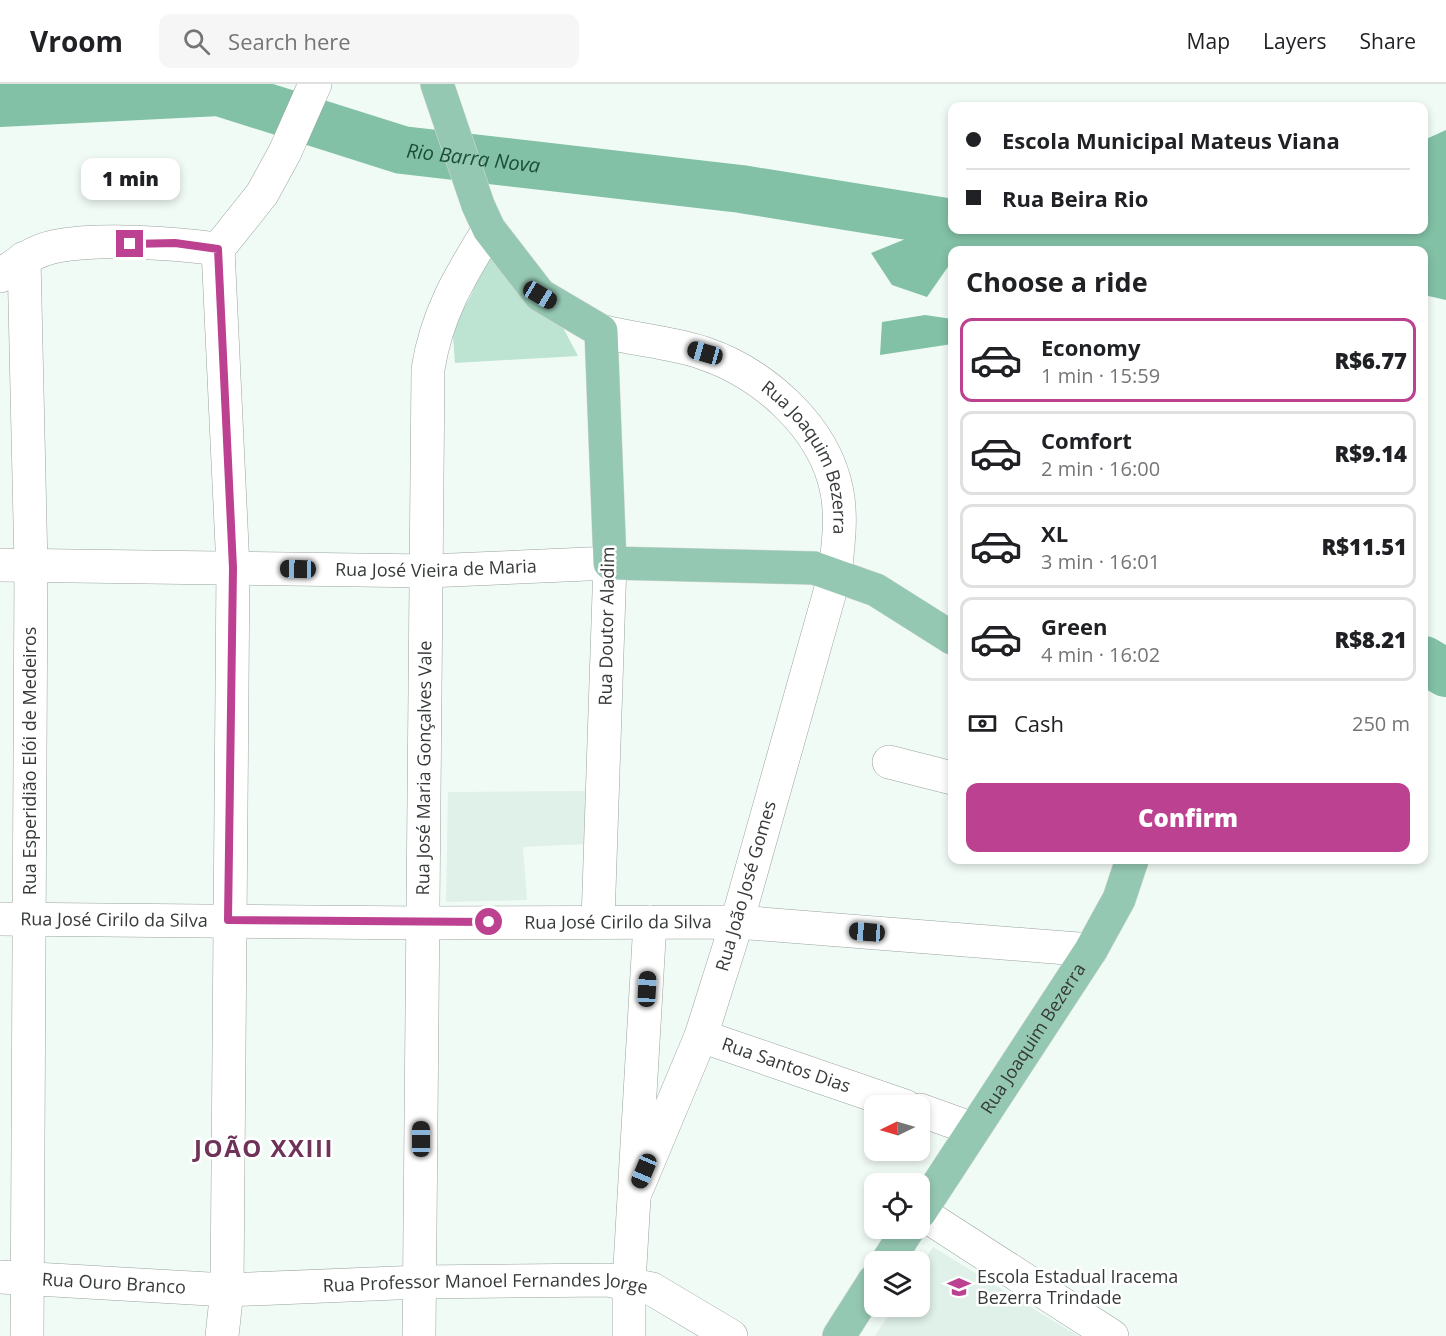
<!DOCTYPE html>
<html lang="en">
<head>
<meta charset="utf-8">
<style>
  :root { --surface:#fff; --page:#f6f6f6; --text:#202124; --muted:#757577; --line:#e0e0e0; --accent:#bd4191 }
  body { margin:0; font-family:"Open Sans",sans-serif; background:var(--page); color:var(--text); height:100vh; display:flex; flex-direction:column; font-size:22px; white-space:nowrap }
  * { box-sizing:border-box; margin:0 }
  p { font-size:20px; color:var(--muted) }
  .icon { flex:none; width:33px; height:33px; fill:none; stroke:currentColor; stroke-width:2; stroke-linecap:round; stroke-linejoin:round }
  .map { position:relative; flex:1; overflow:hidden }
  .side { position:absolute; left:948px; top:162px; width:480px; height:618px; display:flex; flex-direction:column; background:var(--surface); border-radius:12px; box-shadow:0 3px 9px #0003 }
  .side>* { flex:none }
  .guide { position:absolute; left:948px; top:18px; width:480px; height:132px; border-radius:12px; box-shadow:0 3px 9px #0003; display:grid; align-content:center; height:132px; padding:0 18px; background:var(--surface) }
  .needle { width:39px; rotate:265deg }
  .tools { position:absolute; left:864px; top:1011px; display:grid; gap:12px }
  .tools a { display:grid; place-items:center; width:66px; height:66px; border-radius:12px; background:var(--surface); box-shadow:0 3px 9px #0003; font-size:30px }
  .end { position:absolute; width:27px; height:27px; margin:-14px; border:8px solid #bd4191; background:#fff; box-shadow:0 0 0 3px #fff }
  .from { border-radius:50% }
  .bubble { position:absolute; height:42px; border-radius:12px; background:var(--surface); box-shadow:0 3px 9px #0003; font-size:20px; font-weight:800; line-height:42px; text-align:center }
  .car { position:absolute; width:18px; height:36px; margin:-18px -9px; border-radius:8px; box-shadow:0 0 4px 2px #0007; background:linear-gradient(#222 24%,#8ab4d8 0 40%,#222 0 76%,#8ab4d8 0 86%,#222 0) }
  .guide b { display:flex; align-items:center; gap:21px; height:57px; font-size:22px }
  .guide b+b { border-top:2px solid var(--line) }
  .guide i { width:15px; height:15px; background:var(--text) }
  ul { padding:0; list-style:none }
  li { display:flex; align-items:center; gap:18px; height:84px; margin:0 12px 9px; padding:0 6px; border:3px solid var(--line); border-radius:12px }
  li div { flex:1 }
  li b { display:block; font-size:22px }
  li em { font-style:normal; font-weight:800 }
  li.selected { border-color:var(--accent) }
  li>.icon { width:54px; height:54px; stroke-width:1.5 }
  h2 { padding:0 18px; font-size:27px; line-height:72px }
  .pay { display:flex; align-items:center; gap:15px; height:66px; padding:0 18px; font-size:22px }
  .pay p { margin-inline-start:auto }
  .action { display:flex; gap:12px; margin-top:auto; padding:12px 18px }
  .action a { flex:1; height:69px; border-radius:12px; background:var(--accent); color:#fff; font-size:24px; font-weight:800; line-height:69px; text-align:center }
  header { display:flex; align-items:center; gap:36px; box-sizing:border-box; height:84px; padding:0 30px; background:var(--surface); border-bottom:2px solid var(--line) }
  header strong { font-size:28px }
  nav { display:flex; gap:33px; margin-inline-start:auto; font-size:21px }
  .search { width:420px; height:54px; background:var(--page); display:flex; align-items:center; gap:15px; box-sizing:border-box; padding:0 21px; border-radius:12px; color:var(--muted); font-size:22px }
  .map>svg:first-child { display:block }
</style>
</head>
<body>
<header>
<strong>Vroom</strong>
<div class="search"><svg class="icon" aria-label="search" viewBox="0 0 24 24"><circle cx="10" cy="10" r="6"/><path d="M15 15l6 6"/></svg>Search here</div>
<nav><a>Map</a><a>Layers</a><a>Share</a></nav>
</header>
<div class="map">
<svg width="1446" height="1252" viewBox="0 0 1446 1252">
  <rect width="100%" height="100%" fill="#f1fbf6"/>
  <g fill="#dff1e8">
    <polygon points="587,707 588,760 523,763 527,816 446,818 448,708"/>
    <polygon points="933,1163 1078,1252 875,1252 894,1223 920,1222 920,1183"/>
  </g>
  <path fill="#bde4d2" d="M487,157L560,238L578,272L455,279L452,239C474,215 481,189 487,157Z"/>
  <g fill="#82c1a5">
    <polygon points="1446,46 1446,216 1424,211 1424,166 952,166 952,177 927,213 892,201 871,169 908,154 938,123 952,116 952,146 1424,146 1424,56"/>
    <polygon points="925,231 952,235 952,260 880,271 882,238"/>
  </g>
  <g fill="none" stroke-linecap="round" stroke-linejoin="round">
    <g stroke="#82c1a5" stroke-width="48">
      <path id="s1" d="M0,19L219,8L402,66L741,105L952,139"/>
      <polyline points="1424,576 1446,589"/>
    </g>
    <g stroke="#9aa39e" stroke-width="34">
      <g id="minor">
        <polyline points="218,165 233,484 227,1206 222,1252"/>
        <polyline points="218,165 262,110 285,68 315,0"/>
        <polyline points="24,174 31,482 27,1252"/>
        <path d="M0,192C17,179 35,166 57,162C102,154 172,159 218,165"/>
        <path id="s2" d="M601,247C635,256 670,258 703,269C763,289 825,343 837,408C842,435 838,462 835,490L737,838L701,952L636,1107"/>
        <path id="s3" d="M0,481L428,487L610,479L598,837"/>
        <polyline points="889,678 952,694"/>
        <path id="s4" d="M0,835L423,839L737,838L1091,866"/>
        <path id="s5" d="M701,952L905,1022"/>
        <polyline points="920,1026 973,1045"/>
        <polyline points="920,1128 1112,1252"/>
        <path id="s6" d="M0,1193L227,1206L420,1198L608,1196L652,1205L731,1252"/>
        <path id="s7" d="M419,1252L428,285C437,229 460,192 489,145"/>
        <polyline points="629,1252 629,1199 650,838"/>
      </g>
    </g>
    <g stroke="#d7d8d7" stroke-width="34">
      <g id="major">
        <polyline points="437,0 478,121 489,145 540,211 601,247 610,479 814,484 876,506 952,554"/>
        <path id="s8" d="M920,1128L1091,866L1119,815L1132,776"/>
        <polyline points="887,1178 909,1144"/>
        <polyline points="839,1252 874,1197"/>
      </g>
    </g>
    <use href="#minor" stroke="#fff" stroke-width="33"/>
    <use href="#major" stroke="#95c8b3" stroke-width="33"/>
  </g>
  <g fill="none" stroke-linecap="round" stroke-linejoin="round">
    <polyline stroke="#bd4191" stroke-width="8" points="130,160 175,159 218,165 233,484 228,836 489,838"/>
  </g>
  <defs>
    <g id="university-bare" transform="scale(1.8)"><path d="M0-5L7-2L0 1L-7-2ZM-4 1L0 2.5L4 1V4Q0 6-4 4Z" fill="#bd4191" stroke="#fff" stroke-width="2.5" paint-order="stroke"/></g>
  </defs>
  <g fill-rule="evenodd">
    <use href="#university-bare" x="959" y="1203"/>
  </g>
  <g text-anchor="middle" stroke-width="5" stroke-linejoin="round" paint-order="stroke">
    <g font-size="18" fill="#363a38" stroke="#fff">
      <text dy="6" stroke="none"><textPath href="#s2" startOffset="261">Rua Joaquim Bezerra</textPath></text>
      <text dy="6" stroke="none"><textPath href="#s3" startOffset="436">Rua José Vieira de Maria</textPath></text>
      <text transform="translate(607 542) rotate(-89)" y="6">Rua Doutor Aladim</text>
      <text transform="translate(30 677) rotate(-90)" y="6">Rua Esperidião Elói de Medeiros</text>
      <text dy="6" stroke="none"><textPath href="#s7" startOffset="568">Rua José Maria Gonçalves Vale</textPath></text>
      <text transform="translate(746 802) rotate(-74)" y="6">Rua João José Gomes</text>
      <text dy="6" stroke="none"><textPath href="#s4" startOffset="114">Rua José Cirilo da Silva</textPath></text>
      <text dy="6" stroke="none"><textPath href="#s4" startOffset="618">Rua José Cirilo da Silva</textPath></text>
      <text dy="6" stroke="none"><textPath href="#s8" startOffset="207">Rua Joaquim Bezerra</textPath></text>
      <text dy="6" stroke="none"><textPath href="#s5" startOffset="90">Rua Santos Dias</textPath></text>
      <text dy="6" stroke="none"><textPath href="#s6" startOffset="114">Rua Ouro Branco</textPath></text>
      <text dy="6" stroke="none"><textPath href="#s6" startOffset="486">Rua Professor Manoel Fernandes Jorge</textPath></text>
    </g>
    <g font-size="18" fill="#363a38" stroke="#fff" text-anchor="start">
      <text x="977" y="1199">Escola Estadual Iracema<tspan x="977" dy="21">Bezerra Trindade</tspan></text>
    </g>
    <g font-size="20" font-style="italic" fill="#1b4e3a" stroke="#fff">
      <text dy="7" stroke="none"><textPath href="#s1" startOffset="483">Rio Barra Nova</textPath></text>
    </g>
    <g font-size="24" font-weight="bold" letter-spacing="1.5" fill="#6f3258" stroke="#fff">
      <text x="264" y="1073">JOÃO XXIII</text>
    </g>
  </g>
</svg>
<div class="tools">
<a><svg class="needle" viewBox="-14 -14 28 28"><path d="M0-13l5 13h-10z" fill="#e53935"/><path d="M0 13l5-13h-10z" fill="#757577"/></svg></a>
<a><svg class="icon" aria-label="locate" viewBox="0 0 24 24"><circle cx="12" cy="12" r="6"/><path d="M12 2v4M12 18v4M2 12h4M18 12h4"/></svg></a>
<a><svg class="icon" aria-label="layers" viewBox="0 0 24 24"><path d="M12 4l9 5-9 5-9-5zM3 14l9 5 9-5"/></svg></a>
</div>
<i class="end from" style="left:489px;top:838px"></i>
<i class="end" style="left:130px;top:160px"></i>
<div class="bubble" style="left:81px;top:74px;width:99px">1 min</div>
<i class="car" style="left:540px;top:211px;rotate:121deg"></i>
<i class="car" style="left:705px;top:269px;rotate:286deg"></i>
<i class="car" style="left:298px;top:485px;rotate:271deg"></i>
<i class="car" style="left:867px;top:848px;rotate:274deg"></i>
<i class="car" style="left:647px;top:905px;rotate:3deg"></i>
<i class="car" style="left:421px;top:1055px;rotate:0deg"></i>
<i class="car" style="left:644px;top:1087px;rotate:203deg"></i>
<div class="guide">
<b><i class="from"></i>Escola Municipal Mateus Viana</b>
<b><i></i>Rua Beira Rio</b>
</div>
<section class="side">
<h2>Choose a ride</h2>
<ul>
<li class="selected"><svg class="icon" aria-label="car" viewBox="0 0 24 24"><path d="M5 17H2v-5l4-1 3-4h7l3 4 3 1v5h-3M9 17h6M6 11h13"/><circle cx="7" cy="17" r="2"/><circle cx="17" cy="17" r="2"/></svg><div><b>Economy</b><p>1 min · 15:59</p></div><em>R$6.77</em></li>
<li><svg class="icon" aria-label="car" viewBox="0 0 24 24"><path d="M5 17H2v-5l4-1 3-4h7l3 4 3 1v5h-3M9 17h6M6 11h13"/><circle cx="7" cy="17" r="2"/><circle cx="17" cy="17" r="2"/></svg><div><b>Comfort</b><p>2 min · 16:00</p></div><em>R$9.14</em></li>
<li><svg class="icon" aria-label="car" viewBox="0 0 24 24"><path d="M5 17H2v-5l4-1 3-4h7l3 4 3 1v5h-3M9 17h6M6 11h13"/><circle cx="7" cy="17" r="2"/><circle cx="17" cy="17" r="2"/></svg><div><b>XL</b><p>3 min · 16:01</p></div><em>R$11.51</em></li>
<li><svg class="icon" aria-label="car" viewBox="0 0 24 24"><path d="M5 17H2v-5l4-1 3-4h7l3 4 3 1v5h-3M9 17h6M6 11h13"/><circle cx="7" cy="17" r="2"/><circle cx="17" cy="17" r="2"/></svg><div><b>Green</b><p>4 min · 16:02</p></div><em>R$8.21</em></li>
</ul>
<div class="pay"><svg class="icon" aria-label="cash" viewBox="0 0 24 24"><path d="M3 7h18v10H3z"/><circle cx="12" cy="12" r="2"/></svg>Cash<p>250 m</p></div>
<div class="action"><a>Confirm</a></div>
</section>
</div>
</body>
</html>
